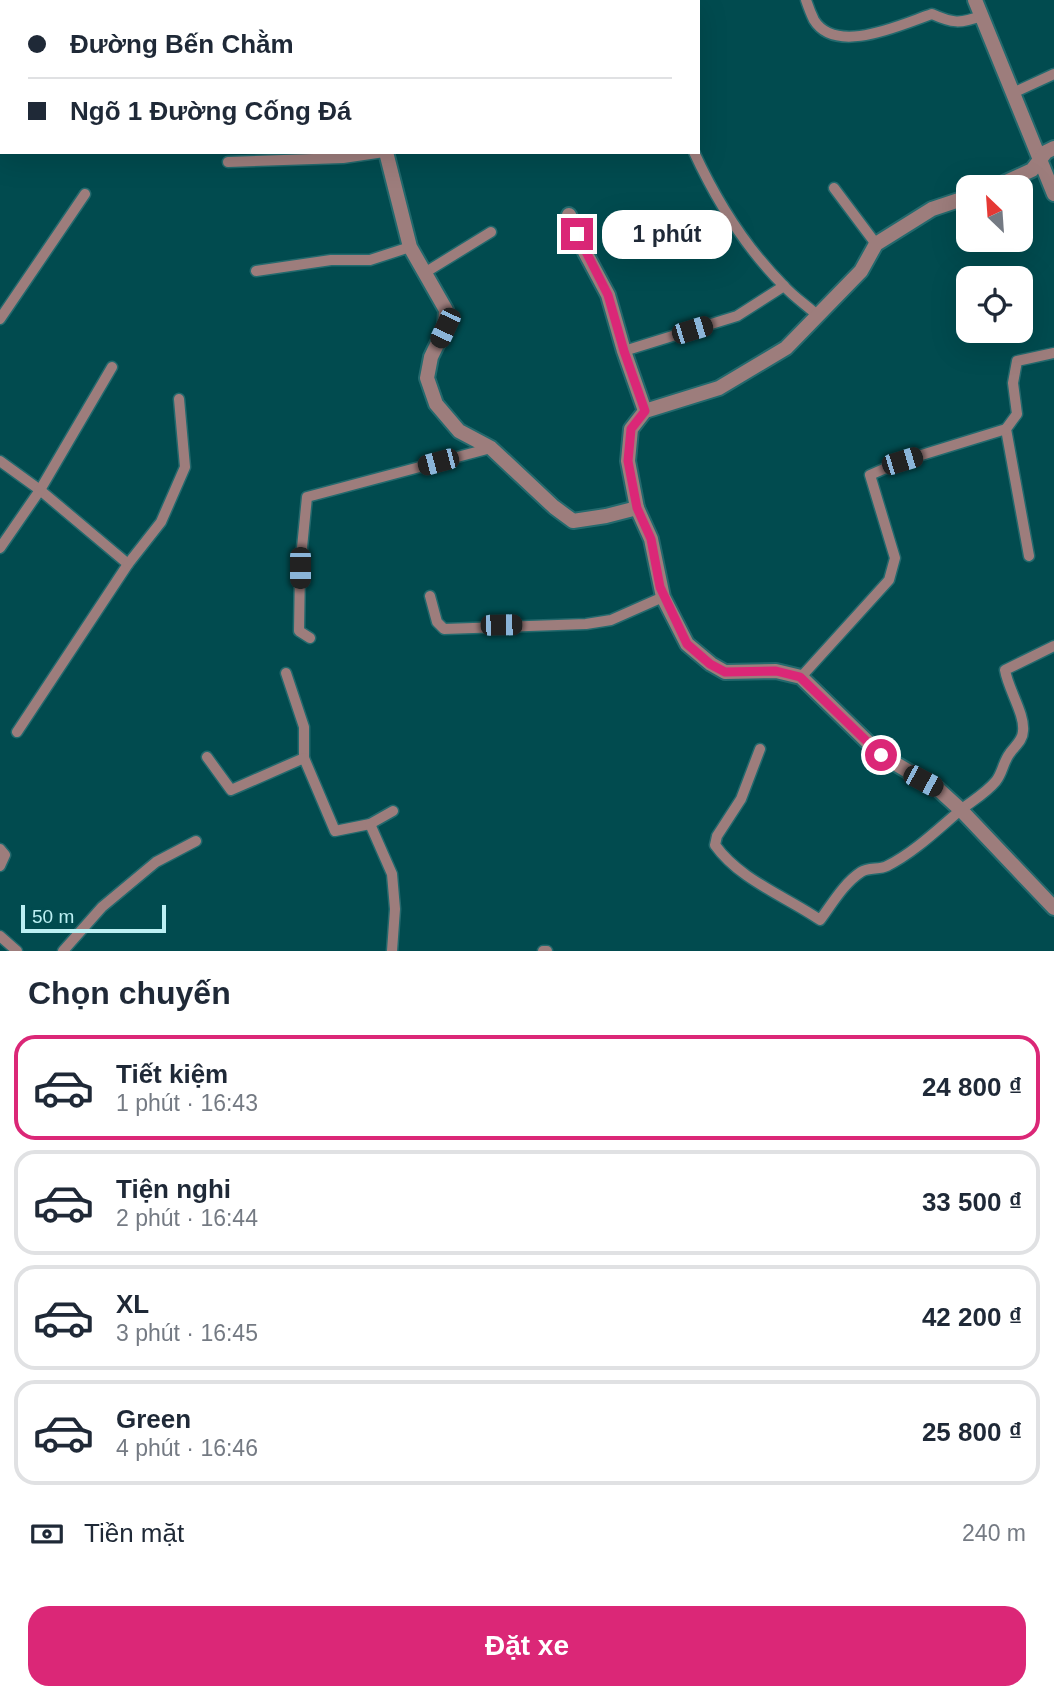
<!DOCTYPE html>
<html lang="vi">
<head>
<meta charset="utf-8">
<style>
  :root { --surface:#fff; --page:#f2f2f3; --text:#1f2937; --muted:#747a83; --line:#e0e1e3; --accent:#db2777 }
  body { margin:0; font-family:Helvetica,sans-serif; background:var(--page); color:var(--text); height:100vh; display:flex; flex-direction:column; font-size:26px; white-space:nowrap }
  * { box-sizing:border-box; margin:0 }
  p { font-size:23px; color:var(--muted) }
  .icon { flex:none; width:38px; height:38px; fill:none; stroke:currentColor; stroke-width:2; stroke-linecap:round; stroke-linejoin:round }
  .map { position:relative; height:951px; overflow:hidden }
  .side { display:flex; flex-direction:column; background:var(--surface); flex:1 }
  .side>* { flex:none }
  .banner { position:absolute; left:0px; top:0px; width:700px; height:154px; box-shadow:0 7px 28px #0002; display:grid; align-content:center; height:154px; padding:0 28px; background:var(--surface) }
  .needle { width:46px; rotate:335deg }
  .controls { position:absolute; left:956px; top:175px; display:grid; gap:14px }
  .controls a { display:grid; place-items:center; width:77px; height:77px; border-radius:14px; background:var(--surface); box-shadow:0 7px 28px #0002; font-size:35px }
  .scale { position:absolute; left:21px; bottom:18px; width:145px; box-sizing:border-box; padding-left:7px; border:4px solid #bcf0f3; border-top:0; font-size:19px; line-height:24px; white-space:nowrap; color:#bcf0f3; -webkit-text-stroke:5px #014b4f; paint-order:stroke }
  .end { position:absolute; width:32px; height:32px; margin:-16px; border:9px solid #db2777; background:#fff; box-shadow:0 0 0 4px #fff }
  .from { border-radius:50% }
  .bubble { position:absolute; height:49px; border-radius:21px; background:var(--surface); box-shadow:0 7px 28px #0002; font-size:23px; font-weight:800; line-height:49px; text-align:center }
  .car { position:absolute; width:21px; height:42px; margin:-21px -10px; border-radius:9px; box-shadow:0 0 5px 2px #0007; background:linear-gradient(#222 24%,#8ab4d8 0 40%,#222 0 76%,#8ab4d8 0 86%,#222 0) }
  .banner b { display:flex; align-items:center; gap:24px; height:66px; font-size:26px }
  .banner b+b { border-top:2px solid var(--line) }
  .banner i { width:18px; height:18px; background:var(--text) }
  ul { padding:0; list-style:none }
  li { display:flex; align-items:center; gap:21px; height:105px; margin:0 14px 10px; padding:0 14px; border:4px solid var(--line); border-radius:21px }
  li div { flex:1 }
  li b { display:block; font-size:26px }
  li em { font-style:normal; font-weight:800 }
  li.on { border-color:var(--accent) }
  li>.icon { width:63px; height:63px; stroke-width:1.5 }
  h2 { padding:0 28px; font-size:32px; line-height:84px }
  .pay { display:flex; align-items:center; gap:18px; height:77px; padding:0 28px; font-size:26px }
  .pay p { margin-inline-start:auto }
  .primary-button { display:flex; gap:14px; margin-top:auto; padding:14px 28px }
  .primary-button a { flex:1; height:80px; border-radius:21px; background:var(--accent); color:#fff; font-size:28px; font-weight:800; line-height:80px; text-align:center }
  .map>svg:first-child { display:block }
</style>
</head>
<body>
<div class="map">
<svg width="1054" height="951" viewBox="0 0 1054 951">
  <rect width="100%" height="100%" fill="#014b4f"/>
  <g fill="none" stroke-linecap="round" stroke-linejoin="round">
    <g stroke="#23696d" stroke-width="13">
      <g id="service">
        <polyline points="130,0 133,2"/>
        <polyline points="532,0 532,2"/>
        <polyline points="629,0 629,2"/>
        <path d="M806,0C808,6 811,14 814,20C836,56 902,24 932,14C952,23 960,24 981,16"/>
        <polyline points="189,2 190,0"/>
        <polyline points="1013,93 1054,74"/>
        <path d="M694,152C716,200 747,249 784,286C794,297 806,305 817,315"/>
        <polyline points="228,162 343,158 384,152"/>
        <polyline points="834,188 876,244"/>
        <polyline points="256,271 331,260 370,260 410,247"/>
        <polyline points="426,272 491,232"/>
        <polyline points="0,319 85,194"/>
        <polyline points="624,351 737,316 784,286"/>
        <polyline points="0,461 40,490 128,564 17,732"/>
        <polyline points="0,548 40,490 112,367"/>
        <polyline points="1029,556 1006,429 1017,414 1013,383 1017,361 1054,353"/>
        <polyline points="128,564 161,522 185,467 179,399"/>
        <polyline points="430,596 437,622 444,629 586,624 611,620 663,597"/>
        <polyline points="310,638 299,631 300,568 307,497 491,448"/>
        <polyline points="286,673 304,727 304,758"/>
        <polyline points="801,677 889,580 895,558 870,475 902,461 1006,429"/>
        <path d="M760,749L741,799L717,836L715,845C740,880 785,896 820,920C832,904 844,883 861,872C869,867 879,870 887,866C915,852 939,828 963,808C975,799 986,793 996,781C1003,772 1003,762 1010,753C1015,746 1023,740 1023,731C1025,714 1008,689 1005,670L1054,646"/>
        <polyline points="207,757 231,790 304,758 335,831 370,824 393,811"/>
        <polyline points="370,824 392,874 395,909 392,951"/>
        <polyline points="0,849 5,855 0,866"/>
        <polyline points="0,936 17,951"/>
        <polyline points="63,951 102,907 156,862 196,841"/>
        <polyline points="543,951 547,951"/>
      </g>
    </g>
    <g stroke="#23696d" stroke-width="18">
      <g id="minor">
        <polyline points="333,0 333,2"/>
        <polyline points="975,0 1054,194"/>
        <polyline points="386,152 410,247 446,310 445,328 431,357 427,378 436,404 459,431 491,448 554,507 573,521 606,516 637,508 651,539 663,597 687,644 711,664 725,672 776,671 801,677 881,755 938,789 961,810 1054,908"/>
        <polyline points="995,187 1032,170 1046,152 1054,148"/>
        <polyline points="569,215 585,252 608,295 624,351 645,411"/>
        <polyline points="637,508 628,461 631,429 645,411 719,388 786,348 861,271 876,244 932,209 968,197"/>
      </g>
    </g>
    <g stroke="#23696d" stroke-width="23">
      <polyline id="trunk" points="0,10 2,7"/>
    </g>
    <use href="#service" stroke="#9d7d7c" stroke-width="10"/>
    <use href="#minor" stroke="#9d7d7c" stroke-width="14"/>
    <use href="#trunk" stroke="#f9c8c8" stroke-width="19"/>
  </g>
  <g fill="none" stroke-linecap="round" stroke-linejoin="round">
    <polyline stroke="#db2777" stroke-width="9" points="577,234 608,295 624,351 645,411 631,429 628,461 637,508 651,539 660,587 687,644 710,664 725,672 776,671 800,677 881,755"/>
  </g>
</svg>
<div class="controls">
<a><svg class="needle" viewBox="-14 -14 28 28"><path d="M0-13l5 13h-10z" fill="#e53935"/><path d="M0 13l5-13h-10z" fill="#747a83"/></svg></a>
<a><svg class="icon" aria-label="locate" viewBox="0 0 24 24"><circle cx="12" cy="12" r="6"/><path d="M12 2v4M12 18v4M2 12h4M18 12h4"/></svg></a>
</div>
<div class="scale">50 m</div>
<i class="end from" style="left:881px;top:755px"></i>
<i class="end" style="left:577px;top:234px"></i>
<div class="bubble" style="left:602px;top:210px;width:130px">1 phút</div>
<i class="car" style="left:445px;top:328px;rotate:205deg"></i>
<i class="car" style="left:692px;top:330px;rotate:73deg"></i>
<i class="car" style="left:902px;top:461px;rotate:73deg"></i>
<i class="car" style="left:438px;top:462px;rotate:255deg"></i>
<i class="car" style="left:300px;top:568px;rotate:180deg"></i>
<i class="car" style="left:501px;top:625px;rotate:89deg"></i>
<i class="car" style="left:923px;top:781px;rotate:118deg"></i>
<div class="banner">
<b><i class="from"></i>Đường Bến Chằm</b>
<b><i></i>Ngõ 1 Đường Cống Đá</b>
</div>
</div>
<section class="side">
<h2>Chọn chuyến</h2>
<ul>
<li class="on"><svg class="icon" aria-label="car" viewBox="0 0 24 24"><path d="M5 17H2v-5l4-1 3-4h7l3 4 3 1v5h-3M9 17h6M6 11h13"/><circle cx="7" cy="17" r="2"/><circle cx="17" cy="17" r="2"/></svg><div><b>Tiết kiệm</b><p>1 phút · 16:43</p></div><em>24 800 ₫</em></li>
<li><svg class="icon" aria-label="car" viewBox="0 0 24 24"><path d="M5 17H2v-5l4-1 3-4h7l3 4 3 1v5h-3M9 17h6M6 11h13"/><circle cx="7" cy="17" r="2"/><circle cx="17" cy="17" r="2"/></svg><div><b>Tiện nghi</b><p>2 phút · 16:44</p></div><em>33 500 ₫</em></li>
<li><svg class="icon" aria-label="car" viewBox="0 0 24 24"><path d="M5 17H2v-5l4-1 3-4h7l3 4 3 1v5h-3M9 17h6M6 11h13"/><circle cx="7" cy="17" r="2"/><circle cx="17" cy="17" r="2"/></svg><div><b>XL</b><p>3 phút · 16:45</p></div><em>42 200 ₫</em></li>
<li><svg class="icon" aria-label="car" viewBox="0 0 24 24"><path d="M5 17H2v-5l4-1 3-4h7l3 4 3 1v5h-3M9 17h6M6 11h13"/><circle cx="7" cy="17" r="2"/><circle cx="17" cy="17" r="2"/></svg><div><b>Green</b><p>4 phút · 16:46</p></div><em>25 800 ₫</em></li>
</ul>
<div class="pay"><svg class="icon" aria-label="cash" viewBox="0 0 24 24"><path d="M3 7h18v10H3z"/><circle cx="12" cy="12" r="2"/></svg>Tiền mặt<p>240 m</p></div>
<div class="primary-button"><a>Đặt xe</a></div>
</section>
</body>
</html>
